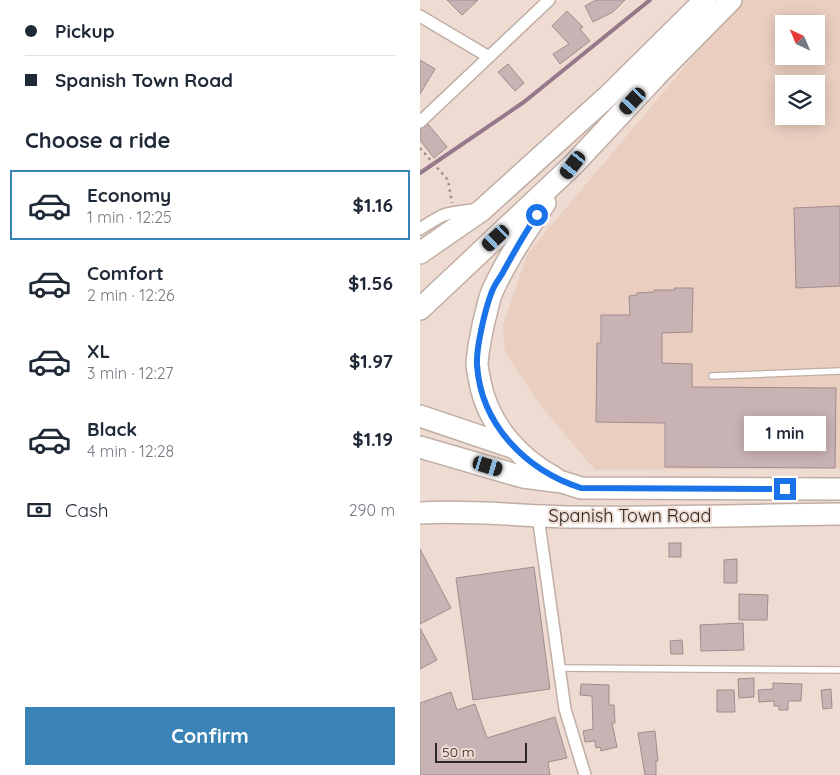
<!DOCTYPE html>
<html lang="en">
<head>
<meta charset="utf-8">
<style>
  :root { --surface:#fff; --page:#f2f2f3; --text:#1f2937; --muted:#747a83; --line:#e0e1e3; --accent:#3983b6 }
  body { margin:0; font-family:Quicksand,sans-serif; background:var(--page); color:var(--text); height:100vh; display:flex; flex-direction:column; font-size:19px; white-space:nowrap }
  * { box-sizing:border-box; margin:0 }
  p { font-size:16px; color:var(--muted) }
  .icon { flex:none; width:28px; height:28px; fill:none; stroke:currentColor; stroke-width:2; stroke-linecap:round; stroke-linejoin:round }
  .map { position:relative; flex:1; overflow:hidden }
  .sheet { display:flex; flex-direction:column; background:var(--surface); width:420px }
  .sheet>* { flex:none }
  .guide { display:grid; align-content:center; height:110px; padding:0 25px; background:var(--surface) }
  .needle { width:32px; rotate:316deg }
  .controls { position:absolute; left:355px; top:15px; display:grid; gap:10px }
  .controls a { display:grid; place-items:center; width:50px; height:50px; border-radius:0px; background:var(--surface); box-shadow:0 2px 12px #0003; font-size:25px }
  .scale { position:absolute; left:15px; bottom:12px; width:92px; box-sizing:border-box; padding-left:5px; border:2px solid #2e2723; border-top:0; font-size:14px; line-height:18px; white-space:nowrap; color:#2e2723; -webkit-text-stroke:4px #eedbd1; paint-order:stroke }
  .end { position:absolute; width:22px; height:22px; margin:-11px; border:6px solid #1a73e8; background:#fff; box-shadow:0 0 0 2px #fff }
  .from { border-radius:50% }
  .bubble { position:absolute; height:35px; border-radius:0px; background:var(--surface); box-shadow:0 2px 12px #0003; font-size:16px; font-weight:700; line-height:35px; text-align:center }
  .car { position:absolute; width:15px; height:30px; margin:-15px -8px; border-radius:6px; box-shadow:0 0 4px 1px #0007; background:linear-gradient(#222 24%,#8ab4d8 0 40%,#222 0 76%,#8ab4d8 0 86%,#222 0) }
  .guide b { display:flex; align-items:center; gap:18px; height:48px; font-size:19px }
  .guide b+b { border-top:1px solid var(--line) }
  .guide i { width:12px; height:12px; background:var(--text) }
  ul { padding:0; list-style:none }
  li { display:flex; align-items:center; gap:15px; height:70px; margin:0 10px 8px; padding:0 15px; border:2px solid transparent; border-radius:0px }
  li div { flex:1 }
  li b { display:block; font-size:19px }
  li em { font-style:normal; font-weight:700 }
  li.active { border-color:var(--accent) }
  li>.icon { width:45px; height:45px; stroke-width:1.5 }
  h2 { padding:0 25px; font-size:22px; line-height:60px }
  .pay { display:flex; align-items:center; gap:12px; height:55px; padding:0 25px; font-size:19px }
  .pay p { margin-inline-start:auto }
  .primary-button { display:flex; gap:10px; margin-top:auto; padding:10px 25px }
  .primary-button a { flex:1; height:58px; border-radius:0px; background:var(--accent); color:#fff; font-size:20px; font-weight:700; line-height:58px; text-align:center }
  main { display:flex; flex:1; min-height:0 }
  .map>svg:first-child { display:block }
</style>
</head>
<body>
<main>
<section class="sheet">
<div class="guide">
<b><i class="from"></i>Pickup</b>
<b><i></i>Spanish Town Road</b>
</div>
<h2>Choose a ride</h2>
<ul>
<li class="active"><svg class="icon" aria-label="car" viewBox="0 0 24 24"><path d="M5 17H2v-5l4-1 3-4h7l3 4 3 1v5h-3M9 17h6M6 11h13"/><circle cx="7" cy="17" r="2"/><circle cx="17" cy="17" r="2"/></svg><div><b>Economy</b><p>1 min · 12:25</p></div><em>$1.16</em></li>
<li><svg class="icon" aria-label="car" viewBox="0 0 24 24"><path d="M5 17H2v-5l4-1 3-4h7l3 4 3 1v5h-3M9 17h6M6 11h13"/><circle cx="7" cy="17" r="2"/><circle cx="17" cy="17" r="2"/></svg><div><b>Comfort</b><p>2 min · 12:26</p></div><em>$1.56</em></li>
<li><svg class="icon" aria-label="car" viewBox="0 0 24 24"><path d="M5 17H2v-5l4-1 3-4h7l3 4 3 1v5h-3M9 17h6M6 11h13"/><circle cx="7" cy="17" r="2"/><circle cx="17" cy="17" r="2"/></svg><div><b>XL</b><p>3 min · 12:27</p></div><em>$1.97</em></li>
<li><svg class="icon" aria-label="car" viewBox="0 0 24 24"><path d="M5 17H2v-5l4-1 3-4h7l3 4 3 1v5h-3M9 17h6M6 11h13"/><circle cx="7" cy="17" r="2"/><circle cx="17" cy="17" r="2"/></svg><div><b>Black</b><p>4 min · 12:28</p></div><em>$1.19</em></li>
</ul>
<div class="pay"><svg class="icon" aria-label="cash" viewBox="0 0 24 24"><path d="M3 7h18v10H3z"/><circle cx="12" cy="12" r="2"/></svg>Cash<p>290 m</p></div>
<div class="primary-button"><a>Confirm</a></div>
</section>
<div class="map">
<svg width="420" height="775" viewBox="0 0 420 775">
  <rect width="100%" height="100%" fill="#eedbd1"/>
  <path fill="#eacfc1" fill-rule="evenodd" d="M321,0H420V468L175,470L121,406L85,352L83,325L108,253ZM364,24H396V56H364ZM364,84H396V116H364Z"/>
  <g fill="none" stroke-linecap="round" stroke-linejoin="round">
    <polyline stroke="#96788a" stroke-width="4" points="0,173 104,102 230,0"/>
  </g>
  <g fill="#c9b2b3" stroke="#a18c8d">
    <polygon points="27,0 58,0 42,15"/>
    <polygon points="176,0 205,0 193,12 173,22 165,6"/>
    <polygon points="147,11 163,27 160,29 170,41 140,64 133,54 149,44 132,26"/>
    <polygon points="0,60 15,69 0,94"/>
    <polygon points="88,64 104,83 95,91 78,72"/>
    <polygon points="8,124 27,147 14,158 0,140 0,130"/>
    <polygon points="420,206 420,286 376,288 374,208"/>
    <polygon points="254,288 273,288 272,332 242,333 242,363 272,364 272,387 416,388 415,468 245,467 245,423 176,422 177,343 181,343 181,315 210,315 209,296 217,295 217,293 234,292 234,290 255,290"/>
    <rect x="249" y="543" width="12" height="14"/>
    <polygon points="0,549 31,608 0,624"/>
    <polygon points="317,559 317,583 304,583 304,560"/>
    <polygon points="114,567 130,689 53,700 36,578"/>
    <polygon points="319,594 348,595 347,620 319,620"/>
    <polygon points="323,623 324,650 281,651 280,625"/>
    <polygon points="0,628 17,660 0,669"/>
    <polygon points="262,640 263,654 251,654 250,641"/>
    <polygon points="334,678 334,697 319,698 318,679"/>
    <polygon points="353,683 382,684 381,701 368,701 368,710 359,710 359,706 354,706 354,701 339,702 338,690 353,689"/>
    <polygon points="161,684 189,685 189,705 194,705 195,723 192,723 197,747 181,751 180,747 176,748 175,741 165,742 163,731 173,729 172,696 160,695"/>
    <polygon points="411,689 412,708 403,709 401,690"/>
    <polygon points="297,690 314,690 315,712 297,712"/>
    <polygon points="31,692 37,710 55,704 67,738 135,717 147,758 128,762 130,775 0,775 0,703"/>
    <polygon points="235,731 238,761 236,761 236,775 225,775 218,733"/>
  </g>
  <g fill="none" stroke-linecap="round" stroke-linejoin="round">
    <g stroke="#c0aea4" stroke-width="8">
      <g id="lane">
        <polyline points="292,376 420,371"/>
        <polyline points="139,668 420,670"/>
      </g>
    </g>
    <g stroke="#c0aea4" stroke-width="14">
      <g id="street">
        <polyline points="0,16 69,57"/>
        <polyline points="0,122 129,0"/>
        <path d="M0,229C24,213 27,212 56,210"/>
        <polyline points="118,516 145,709 165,775"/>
      </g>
    </g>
    <g stroke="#c0aea4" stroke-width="24">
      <g id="highway">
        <path d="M125,203C106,232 86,260 72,292C68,301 67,312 64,321C61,335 58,349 57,363C57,369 59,376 60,382C68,424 98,458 135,478"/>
        <polyline points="0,253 62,210 189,95 285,0"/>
        <polyline points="0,309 153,165 237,75 311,0"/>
        <polyline points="0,416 95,448"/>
        <polyline points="0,447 103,477 142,482 161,488 420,489"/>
        <path d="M0,513C50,510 101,516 151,517C241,518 330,515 420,514"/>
      </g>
    </g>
    <polyline stroke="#9c8e87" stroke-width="2.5" stroke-dasharray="2.5 4" stroke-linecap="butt" points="0,148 28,180 32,203"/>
    <use href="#lane" stroke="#fff" stroke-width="5.5"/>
    <use href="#street" stroke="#fff" stroke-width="11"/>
    <use href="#highway" stroke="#fff" stroke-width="21"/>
  </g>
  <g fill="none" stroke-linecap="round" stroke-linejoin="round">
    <path stroke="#1a73e8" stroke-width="6" d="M117,215C104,234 93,254 82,274C78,280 73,287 71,294C65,310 56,348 57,365C61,425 106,470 161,488L365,489"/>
  </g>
  <g text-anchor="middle" stroke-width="4" stroke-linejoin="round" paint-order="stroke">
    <g font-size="18" fill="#2e2723" stroke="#eedbd1">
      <text x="210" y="522">Spanish Town Road</text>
    </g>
  </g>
</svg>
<div class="controls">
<a><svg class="needle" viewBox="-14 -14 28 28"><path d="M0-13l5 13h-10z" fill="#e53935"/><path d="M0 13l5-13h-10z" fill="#747a83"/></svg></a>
<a><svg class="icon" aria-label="layers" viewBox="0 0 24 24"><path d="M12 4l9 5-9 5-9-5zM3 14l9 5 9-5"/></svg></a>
</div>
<div class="scale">50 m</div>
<i class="end from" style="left:117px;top:215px"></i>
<i class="end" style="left:365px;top:489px"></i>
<div class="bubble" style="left:324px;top:416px;width:82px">1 min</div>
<i class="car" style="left:213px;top:101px;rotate:223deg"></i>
<i class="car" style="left:153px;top:165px;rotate:218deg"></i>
<i class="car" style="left:76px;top:238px;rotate:227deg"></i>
<i class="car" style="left:68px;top:466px;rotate:107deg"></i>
</div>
</main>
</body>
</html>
